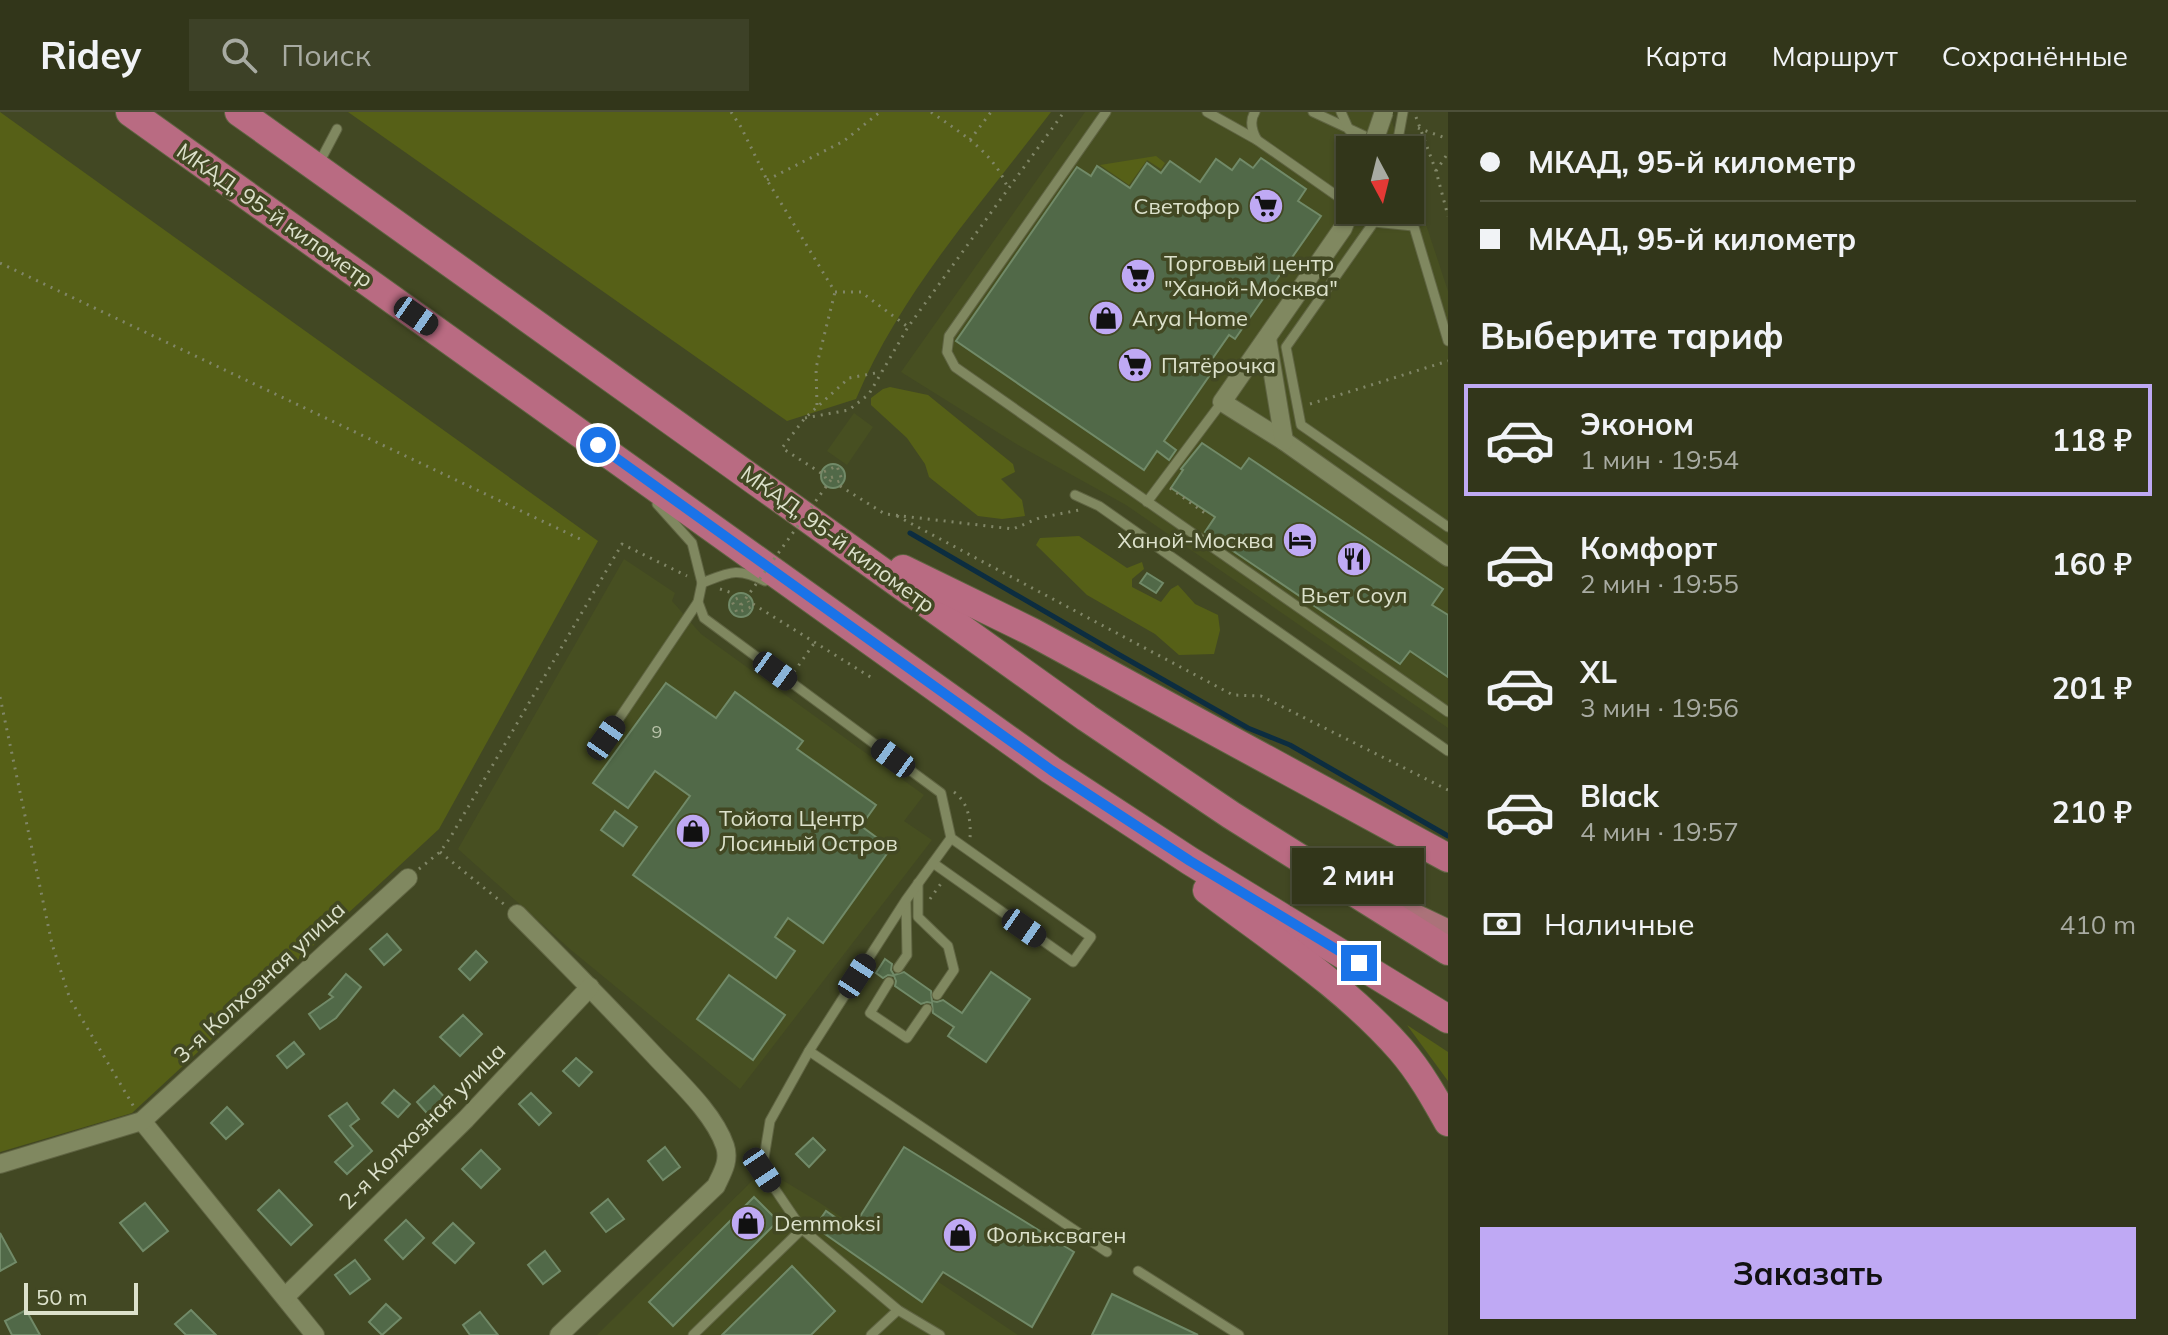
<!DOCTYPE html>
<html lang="ru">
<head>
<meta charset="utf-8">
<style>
  :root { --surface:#32361a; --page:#3d4127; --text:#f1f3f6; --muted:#a8aba2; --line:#4d5039; --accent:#bfa9f4 }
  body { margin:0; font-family:Mulish,sans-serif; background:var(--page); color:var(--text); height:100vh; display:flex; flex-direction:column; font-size:30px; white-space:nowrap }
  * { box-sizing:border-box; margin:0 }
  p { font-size:26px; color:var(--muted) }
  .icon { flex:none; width:44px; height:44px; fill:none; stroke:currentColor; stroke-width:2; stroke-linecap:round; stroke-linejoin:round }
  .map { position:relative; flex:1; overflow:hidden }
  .sheet { display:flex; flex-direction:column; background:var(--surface); width:720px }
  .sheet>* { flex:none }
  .top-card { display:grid; align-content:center; height:176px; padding:0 32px; background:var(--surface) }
  .needle { width:52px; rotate:173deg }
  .tools { position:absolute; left:1336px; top:24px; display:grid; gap:16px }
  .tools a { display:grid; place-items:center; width:88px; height:88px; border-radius:0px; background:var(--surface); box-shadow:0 2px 6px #0004,0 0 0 2px var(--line); font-size:40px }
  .scale { position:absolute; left:24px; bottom:20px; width:114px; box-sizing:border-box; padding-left:8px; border:4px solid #dce1cb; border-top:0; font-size:22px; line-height:28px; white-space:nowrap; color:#dce1cb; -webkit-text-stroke:6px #424823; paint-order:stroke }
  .end { position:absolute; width:36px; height:36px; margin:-18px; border:10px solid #1a73e8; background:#fff; box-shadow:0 0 0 4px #fff }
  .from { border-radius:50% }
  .bubble { position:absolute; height:56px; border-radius:0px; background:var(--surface); box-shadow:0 2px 6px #0004,0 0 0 2px var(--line); font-size:26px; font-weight:700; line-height:56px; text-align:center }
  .car { position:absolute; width:24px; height:48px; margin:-24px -12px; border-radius:10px; box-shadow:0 0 6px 2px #0007; background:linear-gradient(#222 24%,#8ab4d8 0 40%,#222 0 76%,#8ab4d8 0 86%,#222 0) }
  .top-card b { display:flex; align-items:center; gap:28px; height:76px; font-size:30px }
  .top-card b+b { border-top:2px solid var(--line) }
  .top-card i { width:20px; height:20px; background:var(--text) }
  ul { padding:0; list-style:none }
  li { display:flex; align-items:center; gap:24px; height:112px; margin:0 16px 12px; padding:0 16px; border:4px solid transparent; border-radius:0px }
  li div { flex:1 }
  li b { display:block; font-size:30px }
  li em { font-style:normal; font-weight:700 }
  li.current { border-color:var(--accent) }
  li>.icon { width:72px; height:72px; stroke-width:1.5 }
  h2 { padding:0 32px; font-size:36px; line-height:96px }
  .pay { display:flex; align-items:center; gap:20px; height:88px; padding:0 32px; font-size:30px }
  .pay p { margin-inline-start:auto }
  .cta { display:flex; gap:16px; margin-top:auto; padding:16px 32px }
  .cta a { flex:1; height:92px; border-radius:0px; background:var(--accent); color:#111; font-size:32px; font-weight:700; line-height:92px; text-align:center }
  header { display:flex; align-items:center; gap:48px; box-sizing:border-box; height:112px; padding:0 40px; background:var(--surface); border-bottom:2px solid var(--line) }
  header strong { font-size:38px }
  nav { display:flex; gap:44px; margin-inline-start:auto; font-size:28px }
  .search { width:560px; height:72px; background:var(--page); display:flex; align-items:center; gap:20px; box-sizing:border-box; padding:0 28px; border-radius:0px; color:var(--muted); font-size:30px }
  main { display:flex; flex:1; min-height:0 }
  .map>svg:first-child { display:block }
</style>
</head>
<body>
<header>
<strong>Ridey</strong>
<div class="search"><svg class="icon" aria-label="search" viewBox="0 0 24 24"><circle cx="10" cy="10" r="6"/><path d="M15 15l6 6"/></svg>Поиск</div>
<nav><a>Карта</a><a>Маршрут</a><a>Сохранённые</a></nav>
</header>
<main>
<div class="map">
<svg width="1448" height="1223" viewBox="0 0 1448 1223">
  <rect width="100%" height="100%" fill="#424823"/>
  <g fill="#474f21">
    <polygon points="1085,0 1389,0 1401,38 1350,38 1350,98 1410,98 1410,64 1448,179 1448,616 1126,393 1018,333 901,260"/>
    <polygon points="854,301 873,315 847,353 827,339"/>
    <polygon points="624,447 675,481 672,489 701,522 924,683 904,709 932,728 740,977 571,838 458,737"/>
    <polygon points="764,1057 817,1089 1018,1223 597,1223"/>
  </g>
  <g fill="#566017">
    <polygon points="0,0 598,429 439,717 132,1001 0,1040"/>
    <path d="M348,0H1051C981,92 901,180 856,287L787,309Z"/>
    <polygon points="1156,44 1165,51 1161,57 1147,48 1129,73 1100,53"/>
    <polygon points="890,275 928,283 1013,352 1015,360 1001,367 1022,388 1025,404 1002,407 978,404 929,365 925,352 907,326 871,293 871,286 883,277"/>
    <polygon points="1079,424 1127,456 1142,450 1144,457 1132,467 1132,475 1161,490 1171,477 1178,473 1195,492 1218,503 1220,518 1214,542 1179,543 1155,522 1087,483 1036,433 1040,426"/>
    <polygon points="1407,913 1448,940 1448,969"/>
  </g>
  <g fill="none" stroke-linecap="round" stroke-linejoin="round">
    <polyline stroke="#0c2d40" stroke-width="5" points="910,421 1118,542 1248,616 1290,633 1448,724"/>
  </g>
  <g fill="#516948" stroke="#718a68" stroke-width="2">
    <polygon points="1261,46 1306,77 1298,89 1321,104 1235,227 1229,223 1206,256 1212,260 1164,329 1176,338 1169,348 1157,339 1144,358 956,229 1077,55 1091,64 1097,54 1130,76 1147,51 1161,61 1170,49 1200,70 1216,47 1232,58 1240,47 1253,56"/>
    <polygon points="1202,331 1241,357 1249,346 1443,477 1432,493 1448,503 1448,565 1410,539 1400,552 1205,420 1215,405 1171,376 1183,358 1181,357"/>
    <circle cx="833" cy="364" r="12"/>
    <polygon points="1147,461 1163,471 1156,481 1140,471"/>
    <circle cx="741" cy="493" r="12"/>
    <polygon points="666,571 716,606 735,580 803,629 797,637 876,693 861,714 891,736 823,831 788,806 775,825 795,839 776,866 633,763 690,684 655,659 628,696 593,671"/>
    <polygon points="615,699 637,715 623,734 601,718"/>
    <polygon points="387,822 401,838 384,853 370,837"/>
    <polygon points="476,839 487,850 470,868 459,857"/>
    <polygon points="885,847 892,852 891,858 894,863 904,860 931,879 932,889 937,890 943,888 962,901 991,860 1030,887 986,950 948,924 954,915 933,901 932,891 927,890 921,892 895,874 896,869 894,864 888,863 883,866 876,861"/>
    <polygon points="346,862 361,875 336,906 320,917 309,902 333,885 329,882"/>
    <polygon points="729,863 785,903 753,948 697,907"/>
    <polygon points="463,903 482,922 460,944 440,925"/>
    <polygon points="294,930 304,942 287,956 277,944"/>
    <polygon points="576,946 592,960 579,974 563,959"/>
    <polygon points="434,974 451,992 433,1008 417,990"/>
    <polygon points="394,978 410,992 398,1005 382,991"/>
    <polygon points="531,981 551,1001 539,1013 519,992"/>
    <polygon points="347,991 359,1007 350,1014 372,1039 347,1062 335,1050 353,1034 329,1004"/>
    <polygon points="227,995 243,1012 226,1027 211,1011"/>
    <polygon points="813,1026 825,1038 809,1055 796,1042"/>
    <polygon points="665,1035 680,1055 663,1068 648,1049"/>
    <polygon points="904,1035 1074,1140 1032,1215 943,1160 922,1190 815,1115 826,1099 852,1117"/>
    <polygon points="481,1038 500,1057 481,1076 462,1057"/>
    <polygon points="279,1078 312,1113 291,1133 258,1098"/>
    <polygon points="754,1085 778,1109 673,1214 649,1190"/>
    <polygon points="608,1087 624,1107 606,1120 591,1101"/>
    <polygon points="145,1091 168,1119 143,1139 120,1111"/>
    <polygon points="406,1108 424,1126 403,1147 385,1128"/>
    <polygon points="453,1111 474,1131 455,1151 433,1131"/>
    <polygon points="0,1121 16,1150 0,1159"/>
    <polygon points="545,1139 560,1159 543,1172 528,1153"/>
    <polygon points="355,1148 370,1167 350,1182 335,1163"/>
    <polygon points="792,1154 835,1199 811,1223 722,1223"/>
    <polygon points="1112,1182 1198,1223 1092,1223"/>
    <polygon points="386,1192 401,1206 382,1223 369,1210"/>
    <polygon points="26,1198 40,1223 12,1223 5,1209"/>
    <polygon points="191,1198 216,1223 186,1223 175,1212"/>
    <polygon points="480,1200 498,1223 470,1223 463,1213"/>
  </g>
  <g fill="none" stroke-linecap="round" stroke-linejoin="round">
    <g stroke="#5f6442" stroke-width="11">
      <g id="service">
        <polyline points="1106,0 949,224 947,240 955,255 1448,600"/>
        <polyline points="1207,0 1257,28 1350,93"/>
        <path d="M1255,0C1249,9 1252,19 1257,28"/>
        <polyline points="1313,0 1395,38"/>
        <polyline points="1341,0 1349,18"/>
        <polyline points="1396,38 1403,0"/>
        <polyline points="318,53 337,17"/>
        <polyline points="1357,98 1374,110 1413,114"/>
        <polyline points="1377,98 1374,110 1286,235 1301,313 1448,415"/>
        <polyline points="1409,98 1448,229"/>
        <polyline points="1075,383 1099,394 1448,639"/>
        <polyline points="1147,390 1222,290"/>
        <path d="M657,392L692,431L702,471C730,460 737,455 765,469"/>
        <polyline points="702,471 698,490 704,506 941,681 951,726 1091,825 1073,850 933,751"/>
        <polyline points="606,626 698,490"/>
        <polyline points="918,771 918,805 948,834 954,858 937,883"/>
        <polyline points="898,856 907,843 906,790"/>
        <polyline points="889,870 870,901 907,926 927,897"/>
        <polyline points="809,939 1107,1140"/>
        <polyline points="1138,1159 1239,1223"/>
        <polyline points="693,1223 802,1117"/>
        <polyline points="871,1223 898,1198"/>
        <polyline points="940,1223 898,1198 802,1117 762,1058 770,1009 809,939 906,788 951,726"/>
      </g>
    </g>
    <g stroke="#5f6442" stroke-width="20">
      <g id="minor">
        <polyline points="1350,98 1343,116 1222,290 1284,329 1448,445"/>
        <polyline points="1267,226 1284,329"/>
        <path d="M517,802C563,848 609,895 654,943C677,968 714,1001 725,1034C730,1049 722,1061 716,1074L559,1223"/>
        <polyline points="142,1009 315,1223"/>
        <polyline points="0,1052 142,1009 408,766"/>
        <polyline points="285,1185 466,1007 590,875"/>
      </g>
    </g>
    <g stroke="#5f6442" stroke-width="28">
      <polyline id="primary" points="1408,802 1448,821"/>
    </g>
    <g stroke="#5f6442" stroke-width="30">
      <g id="trunk">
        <polyline points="130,0 1051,658 1190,749 1448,907"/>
        <polyline points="239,0 1087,606 1231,703 1448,839"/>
        <polyline points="903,457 1032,520 1448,746"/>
        <path d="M1207,778C1273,828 1346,875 1401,938C1420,960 1434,985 1448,1010"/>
      </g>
    </g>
    <g stroke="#808667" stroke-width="3" stroke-dasharray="2 6" stroke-linecap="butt">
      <polyline points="731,0 741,15 767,68 835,180"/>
      <path d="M931,0C962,22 991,38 1007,74"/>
      <polyline points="1416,5 1436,59 1448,104"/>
      <polyline points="1418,16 1448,27"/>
      <polyline points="970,28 991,0"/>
      <polyline points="1436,59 1448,41"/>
      <polyline points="767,68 844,29 880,0"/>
      <polyline points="0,151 580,427"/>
      <polyline points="835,180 861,180 908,215"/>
      <polyline points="1310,292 1448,249"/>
      <polyline points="817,293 816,256 835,180"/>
      <polyline points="805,306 849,298 869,282 908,215 1064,0"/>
      <polyline points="821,361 782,336 805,306 849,266 881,260"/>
      <polyline points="833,365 826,367 823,360 837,354 842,368 835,371"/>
      <polyline points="840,374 885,402 1013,417 1039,406 1079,398"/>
      <polyline points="1170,376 1209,404"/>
      <polyline points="897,404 1233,583 1261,584 1448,678"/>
      <polyline points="720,477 735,482"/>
      <polyline points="753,492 872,566"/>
      <polyline points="741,493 738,486 732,489 737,501 751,495 748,489"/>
      <polyline points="794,560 815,530"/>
      <polyline points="0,585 52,832 70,887 134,995"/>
      <path d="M954,680C969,691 971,709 970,727"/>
      <polyline points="440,740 505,793"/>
      <polyline points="419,757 440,740 450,726 622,432 687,464"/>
      <polyline points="930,787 942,770"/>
    </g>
    <use href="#service" stroke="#808860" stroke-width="9"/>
    <use href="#minor" stroke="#808860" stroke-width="18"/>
    <use href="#primary" stroke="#ab7279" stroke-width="26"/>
    <use href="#trunk" stroke="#b96b82" stroke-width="28"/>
    <g stroke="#5f6442" stroke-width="20" stroke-linecap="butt">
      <polyline id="minor-bridge" points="1371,38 1384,0"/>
    </g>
    <polyline stroke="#808667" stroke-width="3" stroke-dasharray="2 6" stroke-linecap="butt" points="741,493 833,365"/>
    <use href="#minor-bridge" stroke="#808860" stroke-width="18"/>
  </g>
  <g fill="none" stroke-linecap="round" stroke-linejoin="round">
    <polyline stroke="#1a73e8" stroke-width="10" points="598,333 1051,658 1190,749 1359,851"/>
  </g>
  <defs>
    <g id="supermarket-disc" transform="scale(1.8)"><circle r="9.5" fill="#bfa9f4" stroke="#424823"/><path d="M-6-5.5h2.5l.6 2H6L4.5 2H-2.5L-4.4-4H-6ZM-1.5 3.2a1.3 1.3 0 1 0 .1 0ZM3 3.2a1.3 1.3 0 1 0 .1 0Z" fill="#111"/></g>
    <g id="shop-disc" transform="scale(1.8)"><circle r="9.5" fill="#bfa9f4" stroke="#424823"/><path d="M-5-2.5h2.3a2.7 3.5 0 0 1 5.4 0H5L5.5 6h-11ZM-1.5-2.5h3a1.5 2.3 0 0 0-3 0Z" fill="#111"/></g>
    <g id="hotel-disc" transform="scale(1.8)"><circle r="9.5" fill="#bfa9f4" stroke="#424823"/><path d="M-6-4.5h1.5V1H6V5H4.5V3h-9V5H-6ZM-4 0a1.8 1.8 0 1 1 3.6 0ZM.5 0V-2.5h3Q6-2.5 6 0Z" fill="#111"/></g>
    <g id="restaurant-disc" transform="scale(1.8)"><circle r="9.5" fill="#bfa9f4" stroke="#424823"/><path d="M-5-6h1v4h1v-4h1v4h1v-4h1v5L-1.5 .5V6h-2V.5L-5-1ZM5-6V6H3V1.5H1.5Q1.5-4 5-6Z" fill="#111"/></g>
  </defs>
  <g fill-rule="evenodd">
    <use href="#supermarket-disc" x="1266" y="94"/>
    <use href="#supermarket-disc" x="1138" y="164"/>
    <use href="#shop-disc" x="1106" y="206"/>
    <use href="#supermarket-disc" x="1135" y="253"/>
    <use href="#hotel-disc" x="1300" y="428"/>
    <use href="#restaurant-disc" x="1354" y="447"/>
    <use href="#shop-disc" x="693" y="719"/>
    <use href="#shop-disc" x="748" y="1111"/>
    <use href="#shop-disc" x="960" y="1123"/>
  </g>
  <g text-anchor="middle" stroke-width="7" stroke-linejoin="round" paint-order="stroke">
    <g font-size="18" fill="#b9c3aa">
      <text x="657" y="626">9</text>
    </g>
    <g font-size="22" fill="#dce1cb" stroke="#424823" text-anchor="start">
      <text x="1240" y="102" text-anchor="end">Светофор</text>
      <text x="1164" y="159">Торговый центр<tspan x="1164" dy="25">"Ханой-Москва"</tspan></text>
      <text x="1132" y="214">Arya Home</text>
      <text x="1161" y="261">Пятёрочка</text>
      <text x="1274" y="436" text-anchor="end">Ханой-Москва</text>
      <text x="1354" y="491" text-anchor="middle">Вьет Соул</text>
      <text x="719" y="714">Тойота Центр<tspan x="719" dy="25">Лосиный Остров</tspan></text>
      <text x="774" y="1119">Demmoksi</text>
      <text x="986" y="1131">Фольксваген</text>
    </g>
    <g font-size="22" fill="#dce1cb" stroke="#424823">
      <text transform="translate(275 103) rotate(35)" y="8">МКАД, 95-й километр</text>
      <text transform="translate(838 427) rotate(36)" y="8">МКАД, 95-й километр</text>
      <text transform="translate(259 870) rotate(-43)" y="8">3-я Колхозная улица</text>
      <text transform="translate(422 1014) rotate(-45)" y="8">2-я Колхозная улица</text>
    </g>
  </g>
</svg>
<div class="tools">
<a><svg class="needle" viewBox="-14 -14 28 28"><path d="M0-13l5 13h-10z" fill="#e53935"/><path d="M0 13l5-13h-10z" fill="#a8aba2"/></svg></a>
</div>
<div class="scale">50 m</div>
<i class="end from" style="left:598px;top:333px"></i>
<i class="end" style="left:1359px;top:851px"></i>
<div class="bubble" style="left:1292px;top:736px;width:132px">2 мин</div>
<i class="car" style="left:416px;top:204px;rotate:125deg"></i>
<i class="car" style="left:775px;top:559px;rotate:126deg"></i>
<i class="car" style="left:606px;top:626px;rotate:35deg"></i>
<i class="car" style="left:893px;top:646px;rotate:306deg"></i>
<i class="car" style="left:1024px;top:816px;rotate:125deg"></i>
<i class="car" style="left:857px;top:864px;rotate:33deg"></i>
<i class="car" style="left:762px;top:1058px;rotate:146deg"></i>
</div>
<section class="sheet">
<div class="top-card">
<b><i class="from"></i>МКАД, 95-й километр</b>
<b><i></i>МКАД, 95-й километр</b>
</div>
<h2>Выберите тариф</h2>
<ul>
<li class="current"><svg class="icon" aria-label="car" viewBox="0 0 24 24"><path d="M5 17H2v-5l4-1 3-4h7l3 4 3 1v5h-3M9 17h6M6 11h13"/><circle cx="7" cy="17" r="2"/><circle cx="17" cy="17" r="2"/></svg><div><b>Эконом</b><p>1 мин · 19:54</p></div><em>118 ₽</em></li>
<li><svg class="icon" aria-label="car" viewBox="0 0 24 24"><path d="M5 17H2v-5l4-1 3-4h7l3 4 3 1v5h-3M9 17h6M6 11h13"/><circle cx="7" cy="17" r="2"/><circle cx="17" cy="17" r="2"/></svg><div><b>Комфорт</b><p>2 мин · 19:55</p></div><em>160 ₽</em></li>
<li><svg class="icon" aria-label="car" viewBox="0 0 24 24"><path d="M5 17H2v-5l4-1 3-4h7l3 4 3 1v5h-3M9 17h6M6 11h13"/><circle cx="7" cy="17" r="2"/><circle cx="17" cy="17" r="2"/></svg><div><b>XL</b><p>3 мин · 19:56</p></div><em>201 ₽</em></li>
<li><svg class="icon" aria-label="car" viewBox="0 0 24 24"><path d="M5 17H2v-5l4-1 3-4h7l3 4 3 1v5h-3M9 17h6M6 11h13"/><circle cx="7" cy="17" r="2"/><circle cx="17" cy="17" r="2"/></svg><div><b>Black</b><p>4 мин · 19:57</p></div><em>210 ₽</em></li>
</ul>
<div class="pay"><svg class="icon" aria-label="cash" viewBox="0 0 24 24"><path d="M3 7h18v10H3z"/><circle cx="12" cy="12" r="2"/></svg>Наличные<p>410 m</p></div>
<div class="cta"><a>Заказать</a></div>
</section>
</main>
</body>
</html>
